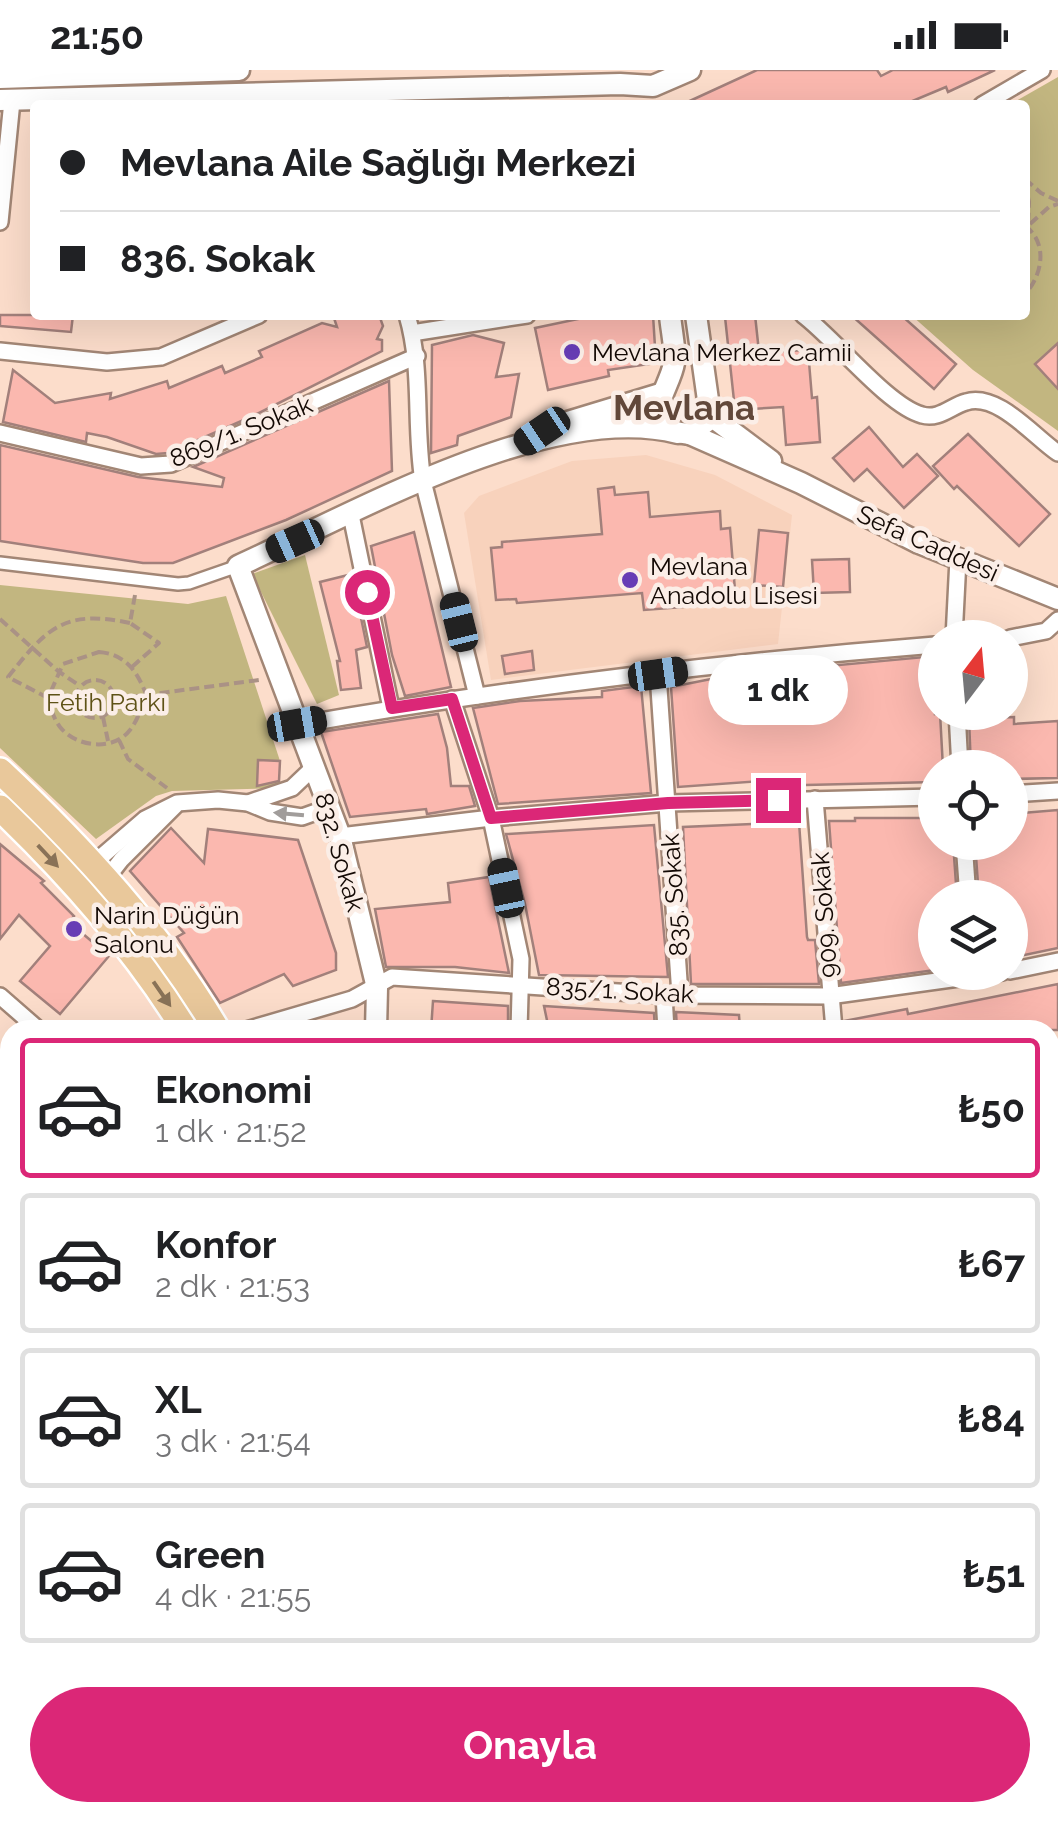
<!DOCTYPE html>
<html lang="tr">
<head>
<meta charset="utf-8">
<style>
  :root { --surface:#fff; --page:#f2f2f2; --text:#202124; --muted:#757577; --line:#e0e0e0; --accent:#db2777 }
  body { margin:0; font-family:Raleway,sans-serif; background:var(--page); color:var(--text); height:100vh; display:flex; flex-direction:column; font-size:38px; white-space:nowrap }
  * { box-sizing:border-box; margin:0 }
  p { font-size:32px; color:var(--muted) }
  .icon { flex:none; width:55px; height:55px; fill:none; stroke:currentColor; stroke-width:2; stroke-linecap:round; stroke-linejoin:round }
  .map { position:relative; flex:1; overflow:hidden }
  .details { position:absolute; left:0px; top:950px; width:1060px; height:802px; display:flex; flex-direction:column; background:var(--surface); border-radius:30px 30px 0 0; box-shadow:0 10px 40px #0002 }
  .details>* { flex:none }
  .guide { position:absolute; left:30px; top:30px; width:1000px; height:220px; border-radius:10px; box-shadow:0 10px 40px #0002; display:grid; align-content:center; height:220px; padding:0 30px; background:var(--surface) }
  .needle { width:65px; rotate:16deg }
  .tools { position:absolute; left:918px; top:550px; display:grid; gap:20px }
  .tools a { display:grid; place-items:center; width:110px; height:110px; border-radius:50%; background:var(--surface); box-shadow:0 10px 40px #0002; font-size:50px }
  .end { position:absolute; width:45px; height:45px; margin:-22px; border:12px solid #db2777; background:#fff; box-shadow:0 0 0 5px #fff }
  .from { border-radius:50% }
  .bubble { position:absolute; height:70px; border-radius:35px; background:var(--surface); box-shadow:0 10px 40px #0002; font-size:32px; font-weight:700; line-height:70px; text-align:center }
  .car { position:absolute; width:30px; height:60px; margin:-30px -15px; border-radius:12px; box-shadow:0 0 8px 2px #0007; background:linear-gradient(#222 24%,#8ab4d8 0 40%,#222 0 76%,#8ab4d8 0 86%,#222 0) }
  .guide b { display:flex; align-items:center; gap:35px; height:95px; font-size:38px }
  .guide b+b { border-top:2px solid var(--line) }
  .guide i { width:25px; height:25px; background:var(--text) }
  ul { padding:18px 0 0; list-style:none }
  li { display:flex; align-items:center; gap:30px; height:140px; margin:0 20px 15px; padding:0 10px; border:5px solid var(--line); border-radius:10px }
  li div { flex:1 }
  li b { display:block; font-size:38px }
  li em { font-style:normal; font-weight:700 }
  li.selected { border-color:var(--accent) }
  li>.icon { width:90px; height:90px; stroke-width:1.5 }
  .cta { display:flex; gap:20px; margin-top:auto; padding:20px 30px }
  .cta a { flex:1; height:115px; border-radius:60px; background:var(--accent); color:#fff; font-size:40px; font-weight:700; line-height:115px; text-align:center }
  .status { display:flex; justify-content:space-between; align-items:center; height:70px; padding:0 50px; background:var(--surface); direction:ltr }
  .status svg { height:28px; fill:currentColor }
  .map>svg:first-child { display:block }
</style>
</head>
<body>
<div class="status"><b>21:50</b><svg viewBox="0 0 49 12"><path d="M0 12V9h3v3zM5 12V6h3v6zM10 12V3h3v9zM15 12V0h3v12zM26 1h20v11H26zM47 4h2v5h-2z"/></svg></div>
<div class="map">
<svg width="1058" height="1751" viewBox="0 0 1058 1751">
  <rect width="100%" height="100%" fill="#fcddcb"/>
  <polygon fill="#f8d2bc" points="646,385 715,405 792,445 778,574 491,610 464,443 479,426 572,391"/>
  <g fill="#c2b680">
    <polygon points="1058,7 1058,361 973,300 911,245 1025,245 1025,35 1009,35"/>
    <polygon points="305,485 339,625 317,634 252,504"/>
    <polygon points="0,515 188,534 226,526 280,691 279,718 172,721 156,726 96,769 0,678"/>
  </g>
  <g fill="#fbb8af" stroke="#a2807b" stroke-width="2.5">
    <polygon points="757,0 877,0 881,6 893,0 995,0 948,22 946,17 903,35 681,35"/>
    <polygon points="0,245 73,245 71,262 0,256"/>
    <polygon points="333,245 379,245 383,256 377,269 382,270 382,281 253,346 168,383 156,384 107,367 87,363 86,372 3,352 13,300 55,333 111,323 110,329 167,311 169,318 222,296 225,303 262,287 259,281 322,253 337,257"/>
    <polygon points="597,245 653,245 656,293 608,300 609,306 548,320 535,258"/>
    <polygon points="755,245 759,282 808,280 812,328 817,327 820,372 786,375 783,337 735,340 725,247"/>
    <polygon points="851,245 901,245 956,294 934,319"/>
    <polygon points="473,265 504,273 496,307 519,304 511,347 458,366 457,375 431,383 432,275"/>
    <polygon points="1058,273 1058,319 1035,294"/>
    <polygon points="389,311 392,401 286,450 173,493 143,493 0,471 0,375 138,407 222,417 224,408 193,397"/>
    <polygon points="869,357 903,397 917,384 938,406 904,438 867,399 854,411 833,388"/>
    <polygon points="968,364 1050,444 1019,476 957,416 954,419 933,396"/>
    <polygon points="614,417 615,425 648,422 650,447 720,441 721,459 730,458 736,533 644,540 642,523 517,533 516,529 496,530 491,478 502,477 502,472 602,464 598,419"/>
    <polygon points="759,460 788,463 783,517 754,515"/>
    <polygon points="414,462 451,617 405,626 392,585 371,476"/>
    <polygon points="849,489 850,522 814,523 812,490"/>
    <polygon points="352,504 367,577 356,580 361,618 341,620 337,591 340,591 320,512"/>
    <polygon points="532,581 534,600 505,604 502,586"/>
    <polygon points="935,586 935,644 940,643 943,698 935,698 935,712 761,716 761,711 678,717 671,617 716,608 786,603 785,600"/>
    <polygon points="641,616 651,723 498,734 473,638 520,631 602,627 602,621"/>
    <polygon points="438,644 447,678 451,716 469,716 475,736 427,744 426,739 350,747 321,662"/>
    <polygon points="1014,647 1014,654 1058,651 1058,708 1010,709 1010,698 971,698 969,649"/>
    <polygon points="258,690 280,691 279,711 257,716"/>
    <polygon points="1058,740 1058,878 1010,888 1010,828 979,828 975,772 1010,772 1010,744"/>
    <polygon points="855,748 935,748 935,772 953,772 957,828 935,828 935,900 841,913 829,751 855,751"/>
    <polygon points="799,752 807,867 808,870 815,870 819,914 691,914 683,757"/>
    <polygon points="654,755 668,907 539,905 525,834 506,764"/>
    <polygon points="171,758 204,793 208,759 298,770 336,883 336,900 293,916 284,904 220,933 177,867 184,863 130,801"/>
    <polygon points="0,774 44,811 41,813 74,846 69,852 109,886 60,944 20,911 50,876 19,845 0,869"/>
    <polygon points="489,807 509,903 455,897 386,897 375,839 450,832 448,813"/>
    <polygon points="1058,914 1058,960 845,960 844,951 907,939 908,944"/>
    <polygon points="433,931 508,936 508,960 431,960"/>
    <polygon points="544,936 654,943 655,960 549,960"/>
    <polygon points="676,942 739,945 740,960 677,960"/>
  </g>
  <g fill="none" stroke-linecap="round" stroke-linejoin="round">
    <g stroke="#a28675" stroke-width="12">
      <polyline id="service" points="1050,1625 1058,1629"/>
    </g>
    <g stroke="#a28675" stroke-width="16">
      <polyline id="pedestrian" points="0,493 178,514 189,513 238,496"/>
    </g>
    <g stroke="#a28675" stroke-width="20">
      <g id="minor">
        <polyline points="982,35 1042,0"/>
        <polyline points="0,152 12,31"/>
        <path d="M407,245C423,299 414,356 423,411L477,626"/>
        <path d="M803,245C835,269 888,336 922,345C939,350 951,336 966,332C998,322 1034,367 1058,383"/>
        <polyline points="412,263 527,245"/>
        <polyline points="0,281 107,292 161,287 259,245"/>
        <polyline points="0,363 141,396 171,394 417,286"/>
        <polyline points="351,445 391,638"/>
        <polyline points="954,568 958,489"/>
        <polyline points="1010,568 1046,561 1058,550"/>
        <polyline points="658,604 680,925"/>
        <polyline points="452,629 491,748 521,889 519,960"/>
        <polyline points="957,642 960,698"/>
        <path d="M297,655C508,618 722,592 935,575"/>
        <polyline points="1010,724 1058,721"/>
        <polyline points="815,729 834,960"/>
        <polyline points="248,733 292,718 314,697"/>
        <polyline points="340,766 491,748 668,733 935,727"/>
        <polyline points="964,772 968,828"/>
        <polyline points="94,793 145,749 177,733 218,730 248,733 270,742 302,747 330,737"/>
        <polyline points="107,808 121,790 175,736"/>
        <polyline points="1010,901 1058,891"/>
        <polyline points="664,925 666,960"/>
        <polyline points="0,926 39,960"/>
        <polyline points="246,960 352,929 392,907 664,925 829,926 1002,902"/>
        <polyline points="1050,1053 1058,1052"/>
        <polyline points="0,1078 10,1090"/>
        <polyline points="1050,1185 1058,1163"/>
        <polyline points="0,1266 10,1276"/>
        <polyline points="1050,1401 1058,1404"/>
        <polyline points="0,1441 10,1452"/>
        <polyline points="1050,1520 1058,1497"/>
        <polyline points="1050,1643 1058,1649"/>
        <polyline points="0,1653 10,1653"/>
        <polyline points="651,1742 680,1751"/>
        <polyline points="233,1751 233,1742"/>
        <polyline points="558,1751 562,1742"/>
      </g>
    </g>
    <g stroke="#a28675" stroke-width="25">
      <g id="tertiary">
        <polyline points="0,8 239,0"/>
        <polyline points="0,30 620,14 653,16 690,0"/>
        <path d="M670,245C671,260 676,278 674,293C670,320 632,359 690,364L706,352L708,330L696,245"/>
        <polyline points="707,343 771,391"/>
        <polyline points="548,358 660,324"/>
        <polyline points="690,364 801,413 919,473 1058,529"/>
        <path d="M376,960L377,918L340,766L238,496C355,443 551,330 678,363"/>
        <polyline points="898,1751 900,1742"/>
      </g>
    </g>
    <g stroke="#a28675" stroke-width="28">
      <polyline id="secondary" points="0,1538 10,1538"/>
    </g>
    <g stroke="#fff" stroke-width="30">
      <g id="primary">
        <path d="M0,701C83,779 159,862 217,960"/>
        <path d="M0,738C70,805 134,877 185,960"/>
        <polyline points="1050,1674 1058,1675"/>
        <polyline points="1050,1702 1058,1701"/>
        <polyline points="923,1742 943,1751"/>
        <polyline points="978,1751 996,1742"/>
      </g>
    </g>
    <g stroke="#aa9285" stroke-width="4" stroke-dasharray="10 5" stroke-linecap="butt">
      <polyline points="1025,109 1041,123 1058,131"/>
      <polyline points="1025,113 1029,132 1028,156"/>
      <polyline points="1030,154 1049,137 1058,134"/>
      <path d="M1025,156C1048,172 1043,205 1025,224"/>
      <polyline points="0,549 58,601 80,616"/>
      <path d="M99,582C125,584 137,601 146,624C142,636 138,650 130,660C113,682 76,677 60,657C53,648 51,638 48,628L63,594Z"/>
      <polyline points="132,597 159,573 130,553 135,525"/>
      <circle cx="95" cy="629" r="19"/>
      <path d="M48,628L8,607C47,558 64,539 130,553"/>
      <polyline points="115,629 259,610"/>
      <polyline points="103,647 108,671"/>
      <polyline points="119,670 128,689 167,718"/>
    </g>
    <use href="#service" stroke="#fff" stroke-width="8"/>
    <use href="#pedestrian" stroke="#fff" stroke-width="11"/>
    <use href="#minor" stroke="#fff" stroke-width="15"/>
    <use href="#tertiary" stroke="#fff" stroke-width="20"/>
    <use href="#secondary" stroke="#f4e4cd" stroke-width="22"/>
    <use href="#primary" stroke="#e9c89b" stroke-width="25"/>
  </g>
  <defs><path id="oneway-solid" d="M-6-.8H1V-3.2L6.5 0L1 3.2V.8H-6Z" transform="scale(2.5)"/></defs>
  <use fill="#a19d9b" href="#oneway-solid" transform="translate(289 744) rotate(-175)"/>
  <g fill="#897257">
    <use href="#oneway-solid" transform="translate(48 786) rotate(47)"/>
    <use href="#oneway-solid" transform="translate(162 924) rotate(55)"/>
  </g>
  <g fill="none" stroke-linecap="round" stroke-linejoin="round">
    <polyline stroke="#db2777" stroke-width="12" points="367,522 392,638 452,629 491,748 668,733 778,730"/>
  </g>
  <g fill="#673db5" stroke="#fbeee7" stroke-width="4">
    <circle cx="572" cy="282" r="10"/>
    <circle cx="630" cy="510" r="10"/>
    <circle cx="74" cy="859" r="10"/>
  </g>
  <g text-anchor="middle" stroke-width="9" stroke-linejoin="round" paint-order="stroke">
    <g font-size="25" fill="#130904" stroke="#fbeee7" text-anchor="start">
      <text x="592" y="291">Mevlana Merkez Camii</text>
      <text x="650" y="505">Mevlana<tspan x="650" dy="29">Anadolu Lisesi</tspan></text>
      <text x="94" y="854">Narin Düğün<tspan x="94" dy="29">Salonu</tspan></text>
    </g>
    <g font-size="25" fill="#130904" stroke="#fbeee7">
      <text transform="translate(241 361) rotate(-22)" y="9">869/1. Sokak</text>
      <text transform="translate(928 473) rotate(24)" y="9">Sefa Caddesi</text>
      <text transform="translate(340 782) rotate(74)" y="9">832. Sokak</text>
      <text transform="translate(674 825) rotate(-94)" y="9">835. Sokak</text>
      <text transform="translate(824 845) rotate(-94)" y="9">909. Sokak</text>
      <text transform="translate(620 920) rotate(3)" y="9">835/1. Sokak</text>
    </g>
    <g font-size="25" fill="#5e5217" stroke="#fbeee7">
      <text x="106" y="641">Fetih Parkı</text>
    </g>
    <g font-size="35" font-weight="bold" fill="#62483a" stroke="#fbeee7">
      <text x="684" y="350">Mevlana</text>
    </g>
  </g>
</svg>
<div class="tools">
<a><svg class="needle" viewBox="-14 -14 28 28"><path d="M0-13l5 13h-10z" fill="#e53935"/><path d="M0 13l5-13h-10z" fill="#757577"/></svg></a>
<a><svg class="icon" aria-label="locate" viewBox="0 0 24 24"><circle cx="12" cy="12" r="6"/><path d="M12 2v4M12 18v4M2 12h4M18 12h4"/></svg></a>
<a><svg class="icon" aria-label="layers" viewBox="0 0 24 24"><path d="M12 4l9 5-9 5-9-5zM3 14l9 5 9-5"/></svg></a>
</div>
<i class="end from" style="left:367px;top:522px"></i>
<i class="end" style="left:778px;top:730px"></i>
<div class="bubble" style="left:708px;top:585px;width:140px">1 dk</div>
<i class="car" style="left:542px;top:361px;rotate:236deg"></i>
<i class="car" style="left:295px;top:471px;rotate:246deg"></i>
<i class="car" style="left:459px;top:552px;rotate:346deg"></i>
<i class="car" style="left:658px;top:604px;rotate:82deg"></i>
<i class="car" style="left:297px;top:654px;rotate:80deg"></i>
<i class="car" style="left:506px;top:818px;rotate:348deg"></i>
<div class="guide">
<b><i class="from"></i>Mevlana Aile Sağlığı Merkezi</b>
<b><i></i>836. Sokak</b>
</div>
<section class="details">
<ul>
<li class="selected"><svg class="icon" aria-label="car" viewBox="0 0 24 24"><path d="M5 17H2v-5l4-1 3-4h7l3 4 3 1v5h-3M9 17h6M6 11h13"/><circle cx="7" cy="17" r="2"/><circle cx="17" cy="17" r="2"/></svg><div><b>Ekonomi</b><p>1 dk · 21:52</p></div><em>₺50</em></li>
<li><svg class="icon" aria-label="car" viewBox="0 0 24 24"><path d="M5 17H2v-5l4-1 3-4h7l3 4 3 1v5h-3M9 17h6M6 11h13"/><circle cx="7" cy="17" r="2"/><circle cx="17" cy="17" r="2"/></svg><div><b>Konfor</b><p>2 dk · 21:53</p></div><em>₺67</em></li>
<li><svg class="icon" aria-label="car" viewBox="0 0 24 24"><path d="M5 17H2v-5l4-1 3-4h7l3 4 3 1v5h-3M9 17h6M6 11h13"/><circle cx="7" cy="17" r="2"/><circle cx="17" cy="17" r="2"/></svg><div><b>XL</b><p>3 dk · 21:54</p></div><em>₺84</em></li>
<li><svg class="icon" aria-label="car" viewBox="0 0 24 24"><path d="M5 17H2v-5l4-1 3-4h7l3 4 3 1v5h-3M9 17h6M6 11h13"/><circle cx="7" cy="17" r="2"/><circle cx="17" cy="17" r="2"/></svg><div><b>Green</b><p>4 dk · 21:55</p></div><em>₺51</em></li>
</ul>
<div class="cta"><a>Onayla</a></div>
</section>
</div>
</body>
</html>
